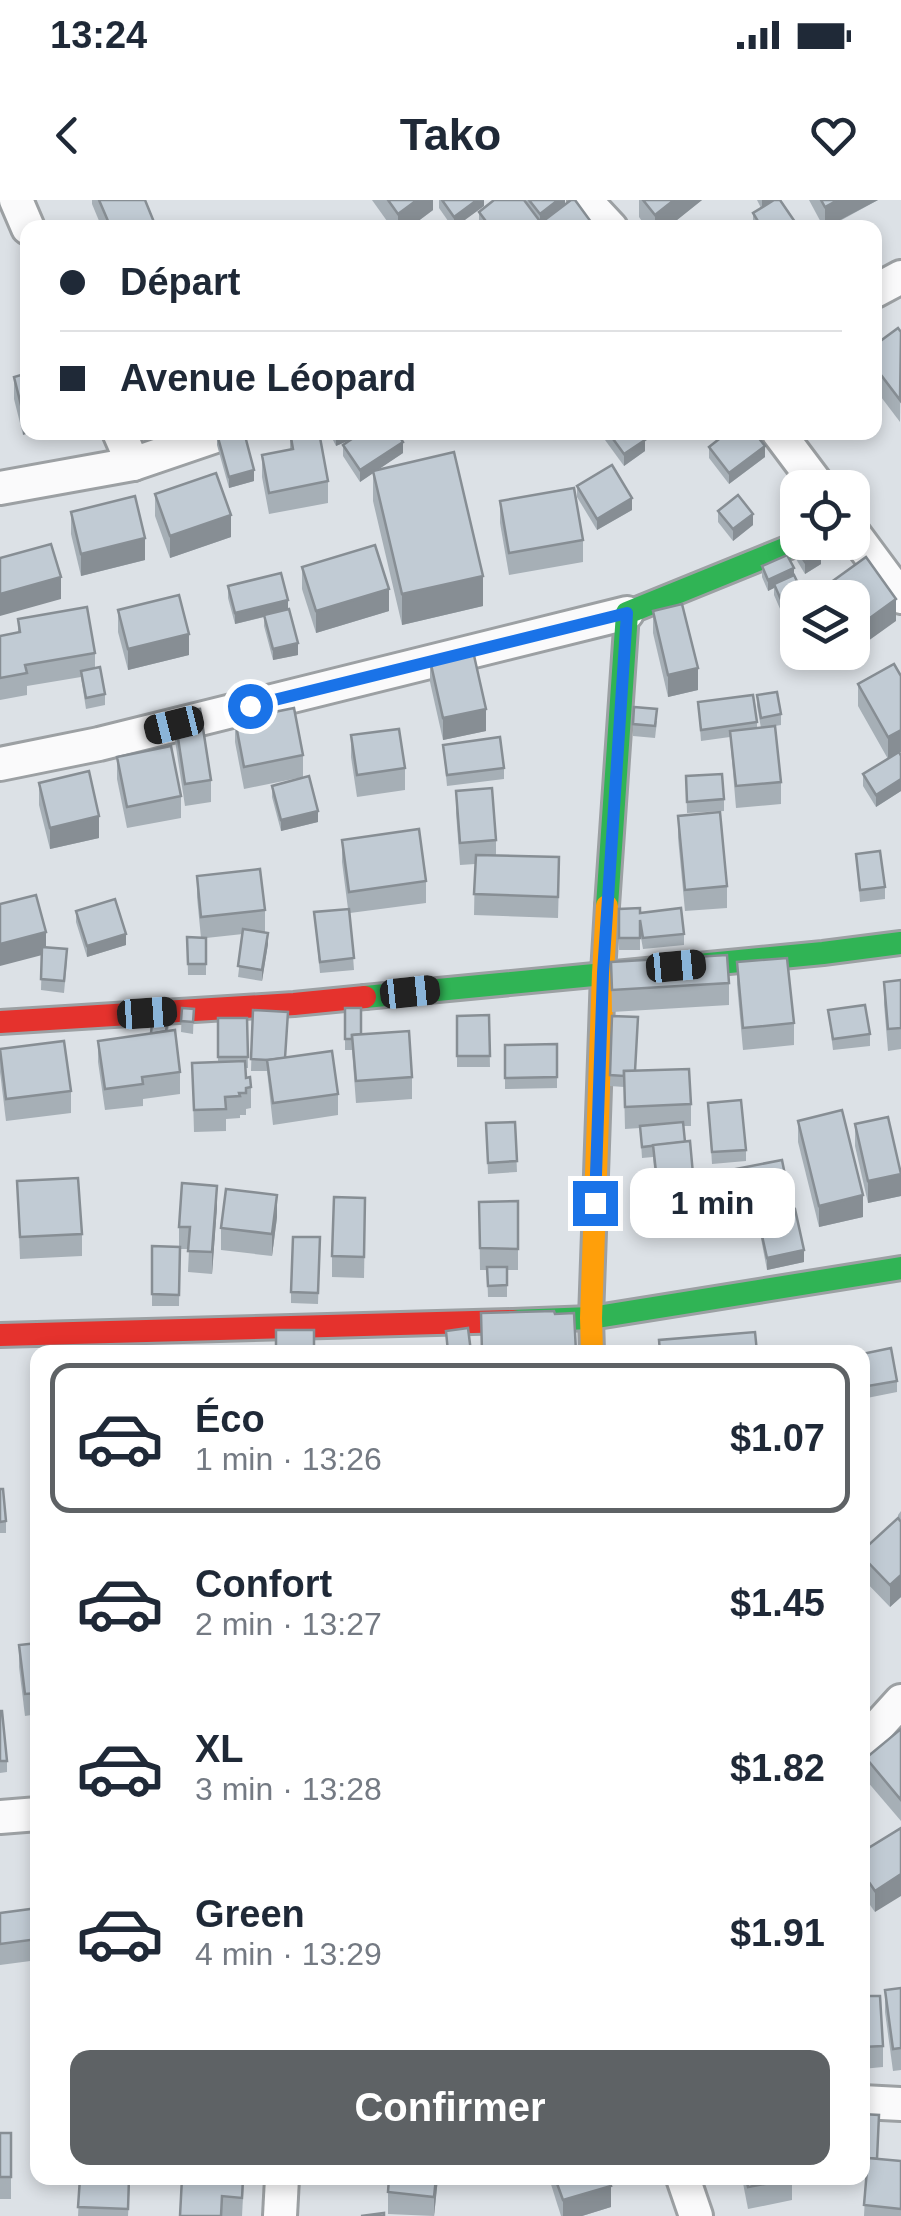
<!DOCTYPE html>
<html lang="fr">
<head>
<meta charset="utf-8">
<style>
  :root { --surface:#fff; --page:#f2f2f3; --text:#1f2937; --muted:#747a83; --line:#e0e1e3; --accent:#5e6265 }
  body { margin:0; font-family:Arial,sans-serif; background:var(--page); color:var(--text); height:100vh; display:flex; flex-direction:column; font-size:38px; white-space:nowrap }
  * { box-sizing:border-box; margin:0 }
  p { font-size:32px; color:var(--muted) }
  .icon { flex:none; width:55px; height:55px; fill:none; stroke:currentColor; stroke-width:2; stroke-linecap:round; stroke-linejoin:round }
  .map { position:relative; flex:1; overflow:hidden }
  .sheet { position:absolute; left:30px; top:1145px; width:840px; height:840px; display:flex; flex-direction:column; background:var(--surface); border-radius:20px; box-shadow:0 5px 15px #0003 }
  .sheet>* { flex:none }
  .hud { position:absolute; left:20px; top:20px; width:862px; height:220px; border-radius:20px; box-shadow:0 5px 15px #0003; display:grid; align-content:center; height:220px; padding:0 40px; background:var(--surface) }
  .tools { position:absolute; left:780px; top:270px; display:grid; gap:20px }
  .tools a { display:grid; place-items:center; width:90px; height:90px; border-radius:20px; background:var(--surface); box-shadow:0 5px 15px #0003; font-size:50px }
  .end { position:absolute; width:45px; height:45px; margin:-22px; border:12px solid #1a73e8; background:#fff; box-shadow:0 0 0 5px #fff }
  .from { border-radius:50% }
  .bubble { position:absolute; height:70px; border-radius:20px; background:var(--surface); box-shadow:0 5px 15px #0003; font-size:32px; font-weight:800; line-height:70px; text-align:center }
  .car { position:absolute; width:30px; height:60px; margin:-30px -15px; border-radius:12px; box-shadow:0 0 8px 2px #0007; background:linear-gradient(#222 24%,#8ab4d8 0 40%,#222 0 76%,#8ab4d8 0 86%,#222 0) }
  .hud b { display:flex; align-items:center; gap:35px; height:95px; font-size:38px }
  .hud b+b { border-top:2px solid var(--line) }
  .hud i { width:25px; height:25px; background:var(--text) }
  ul { padding:18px 0 0; list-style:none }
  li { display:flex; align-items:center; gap:30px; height:150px; margin:0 20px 15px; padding:0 20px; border:5px solid transparent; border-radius:20px }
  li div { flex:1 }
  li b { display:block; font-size:38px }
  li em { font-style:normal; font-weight:800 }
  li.selected { border-color:var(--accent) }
  li>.icon { width:90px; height:90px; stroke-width:1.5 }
  .primary-button { display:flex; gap:20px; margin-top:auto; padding:20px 40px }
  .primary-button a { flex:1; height:115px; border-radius:20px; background:var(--accent); color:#fff; font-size:40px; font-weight:800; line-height:115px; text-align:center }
  .status { display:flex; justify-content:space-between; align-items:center; height:70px; padding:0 50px; background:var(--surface); direction:ltr }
  .status svg { height:28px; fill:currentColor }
  header { display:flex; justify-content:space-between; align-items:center; height:130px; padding:0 40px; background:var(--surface); font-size:45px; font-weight:800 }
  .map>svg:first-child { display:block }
</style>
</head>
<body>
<div class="status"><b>13:24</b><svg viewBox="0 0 49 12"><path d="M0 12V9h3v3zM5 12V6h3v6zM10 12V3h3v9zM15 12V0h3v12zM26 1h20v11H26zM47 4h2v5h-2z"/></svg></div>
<header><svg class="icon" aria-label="back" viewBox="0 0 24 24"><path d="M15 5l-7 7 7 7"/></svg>Tako<svg class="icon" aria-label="heart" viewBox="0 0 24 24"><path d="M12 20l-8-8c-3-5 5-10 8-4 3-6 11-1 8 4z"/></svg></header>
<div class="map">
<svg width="901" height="2016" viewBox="0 0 901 2016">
  <rect width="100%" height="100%" fill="#dce1e6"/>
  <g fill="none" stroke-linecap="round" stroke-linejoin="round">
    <g stroke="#9ca0a3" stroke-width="38">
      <g id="street">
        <polyline points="16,0 28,28"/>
        <polyline points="585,0 611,28"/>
        <polyline points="875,91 901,77"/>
        <polyline points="119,232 133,264"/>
        <polyline points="778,232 820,288"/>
        <polyline points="0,288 133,264 227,232"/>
        <polyline points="852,331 901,397"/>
        <polyline points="0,564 99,544 627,413"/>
        <polyline points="862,1544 901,1501"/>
        <polyline points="0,1617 38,1614"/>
        <polyline points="862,1902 901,1904"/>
        <polyline points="683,1978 696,2016"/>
        <polyline points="280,2016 282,1978"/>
      </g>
    </g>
    <g stroke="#9ca0a3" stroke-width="28">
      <g id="fast">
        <polyline points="607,706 627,413 802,342"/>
        <polyline points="365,797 823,753 901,743"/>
        <polyline points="513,1121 591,1118 901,1068"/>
      </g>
    </g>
    <g stroke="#9ca0a3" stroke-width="28">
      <polyline id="slow" points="592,1152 591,1118 603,773 607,706"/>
    </g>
    <g stroke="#9ca0a3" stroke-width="28">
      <g id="jam">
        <polyline points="0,822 294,804 365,797"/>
        <polyline points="0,1135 513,1121"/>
      </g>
    </g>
    <use href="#street" stroke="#fafafb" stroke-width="32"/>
    <use href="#fast" stroke="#30b455" stroke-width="22"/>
    <use href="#slow" stroke="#ff9f0a" stroke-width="22"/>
    <use href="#jam" stroke="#e5322d" stroke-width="22"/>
  </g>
  <g fill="#a6afb6">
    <polygon points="92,0 145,0 156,28 102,28 92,4"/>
    <polygon points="372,0 433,0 433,10 409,28 392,28"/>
    <polygon points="439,0 484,0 484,6 453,28 439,8"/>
    <polygon points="494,0 565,0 565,4 594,28 479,28 479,12"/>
    <polygon points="639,0 702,0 667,28 647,28 639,17"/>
    <polygon points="757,0 781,0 795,28 755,28 753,24 753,13 761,8"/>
    <polygon points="809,0 878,0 827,28 824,28"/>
    <polygon points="901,132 900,222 875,189 875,145"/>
    <polygon points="28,173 23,235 14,199 14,177"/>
    <polygon points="290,232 328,281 328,303 269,314 262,277 262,255 290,250"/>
    <polygon points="329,232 359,232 359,234 403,253 378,269 483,406 402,425 373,301 373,273 360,282 343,256 343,245 352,239 336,246"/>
    <polygon points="605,232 640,232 645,251 624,266 605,240"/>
    <polygon points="217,234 254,281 229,288 217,245"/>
    <polygon points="709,247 765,257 729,284 709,258"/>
    <polygon points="577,286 632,310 597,330 577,297"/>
    <polygon points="155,294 231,337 170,358 155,316"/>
    <polygon points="500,301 583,340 583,362 509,375 500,323"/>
    <polygon points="718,311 753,325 733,341 718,322"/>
    <polygon points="71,312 145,360 81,376 71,334"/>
    <polygon points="796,348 821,364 805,374 796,359"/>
    <polygon points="762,366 794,375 798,398 798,439 794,441 774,395 774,388 768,391 762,377"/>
    <polygon points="302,367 389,411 316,433 302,389"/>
    <polygon points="228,386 288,409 298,455 273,460 264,426 264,417 235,424 228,398"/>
    <polygon points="118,410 189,455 128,470 118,432"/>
    <polygon points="653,411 698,490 668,497 653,433"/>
    <polygon points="18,419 95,453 95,468 105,494 105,505 86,509 81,477 27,486 27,495 0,500 0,436 18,433"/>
    <polygon points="430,460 486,531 443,540 430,482"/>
    <polygon points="858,484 901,556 901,591 876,607 863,586 863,574 888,559 858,506"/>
    <polygon points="757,495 781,514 781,525 775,526 781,582 781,604 736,608 730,537 701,541 698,502 757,522 757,528 761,528 757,506"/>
    <polygon points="174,512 211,580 211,602 185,606 174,534"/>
    <polygon points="235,520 303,555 303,577 244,589 235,542"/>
    <polygon points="657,521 655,538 633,536 633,524"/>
    <polygon points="351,535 405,568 405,590 357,597 351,557"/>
    <polygon points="443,545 504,568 504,579 447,586"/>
    <polygon points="117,557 181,596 181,618 127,628 117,579"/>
    <polygon points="686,576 724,599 724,611 687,613"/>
    <polygon points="39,583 99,638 50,649 39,605"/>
    <polygon points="272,586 318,622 281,631 272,597"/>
    <polygon points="456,591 496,640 496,655 559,679 558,718 474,715 475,664 460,665 456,613"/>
    <polygon points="678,616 727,686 727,708 685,711 678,638"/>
    <polygon points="342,640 426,681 426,703 350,713 354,770 320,773 314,712 348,709 342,662"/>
    <polygon points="856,654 885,687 885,699 860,702"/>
    <polygon points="197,676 265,710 265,732 268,744 262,781 238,777 243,734 206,738 206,775 188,775 187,737 201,738 197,697"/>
    <polygon points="619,709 640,713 684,734 684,745 643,749 640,732 640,750 619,750"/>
    <polygon points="76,711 126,745 87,757 76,722"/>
    <polygon points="46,747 67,760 64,793 41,790 42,755"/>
    <polygon points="611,762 729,783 729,805 612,812"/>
    <polygon points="737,762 794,823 794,845 743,850 737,784"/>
    <polygon points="901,780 901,849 888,851 884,804 884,782"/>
    <polygon points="182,808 194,809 193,834 181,832"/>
    <polygon points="345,808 361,834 412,877 412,899 356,903 352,850 345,850"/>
    <polygon points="253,810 286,858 338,894 338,915 273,925 267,871 251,871"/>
    <polygon points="828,810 870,834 870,846 833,850"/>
    <polygon points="489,815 490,867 457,867 457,816"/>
    <polygon points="612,816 636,871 691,904 691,926 683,926 695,996 695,1018 659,1021 653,957 642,958 640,928 625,929 624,887 610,886"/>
    <polygon points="218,818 247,818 248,868 245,868 246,878 251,887 251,908 246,909 246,915 240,915 240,918 226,919 226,931 194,932 192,863 218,862"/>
    <polygon points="169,825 168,831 180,872 180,894 143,899 143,906 105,910 98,862 98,841 151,834"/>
    <polygon points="557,844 557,888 505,889 505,845"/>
    <polygon points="0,849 71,891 71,913 6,921 0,872"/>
    <polygon points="708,903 746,950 746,961 712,964"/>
    <polygon points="798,921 863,1017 819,1027 798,942"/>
    <polygon points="515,922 517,972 488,974 486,923"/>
    <polygon points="855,924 901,996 868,1003 855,946"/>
    <polygon points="705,975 789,995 789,1011 804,1062 767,1070 758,1023 713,1032 705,997"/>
    <polygon points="17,981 82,1034 82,1056 20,1059"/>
    <polygon points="518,1001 518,1070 507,1070 507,1097 488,1097 487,1070 480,1070 479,1002"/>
    <polygon points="217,1007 212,1074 188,1072 189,1049 180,1049 179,1106 152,1106 152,1046 179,1047 179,1027"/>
    <polygon points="277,1017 272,1056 221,1050 221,1028"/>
    <polygon points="365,1020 364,1078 332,1077 332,1056"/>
    <polygon points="320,1037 318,1104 291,1103 291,1092"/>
    <polygon points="862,1154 897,1181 897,1192 862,1199"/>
    <polygon points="34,1217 38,1217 38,1305 32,1305"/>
    <polygon points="0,1289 6,1321 6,1333 0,1333"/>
    <polygon points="901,1311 901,1397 890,1407 862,1378 862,1351 898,1318 898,1315"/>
    <polygon points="38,1443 38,1514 25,1516 19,1467 19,1445"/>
    <polygon points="0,1511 7,1561 7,1572 0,1573"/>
    <polygon points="901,1529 901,1621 866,1580 866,1558"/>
    <polygon points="901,1628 875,1712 862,1694 862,1652"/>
    <polygon points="38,1708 38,1760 0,1765 0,1713"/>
    <polygon points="901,1788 901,1870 893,1871 885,1812 885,1790"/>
    <polygon points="862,1796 883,1846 883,1867 862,1869"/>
    <polygon points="862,1914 877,1959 901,1961 901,2016 864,2016 866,1976 862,1976"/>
    <rect x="0" y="1933" width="11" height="66"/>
    <polygon points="80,1978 130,1978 128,2016 78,2016"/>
    <polygon points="244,1978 242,2016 180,2016"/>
    <polygon points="438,1978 434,2016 388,2014 388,1992"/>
    <polygon points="549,1978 608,1978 611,2007 582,2016 561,2016"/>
    <polygon points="742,1978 792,1978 792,2000 748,2009"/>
  </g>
  <g fill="#878e94">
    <polygon points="417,0 433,0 433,10 409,28 398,28 398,14"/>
    <polygon points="477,0 484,0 484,6 454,28 454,17"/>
    <polygon points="558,0 565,0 565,6 540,25 540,14"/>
    <polygon points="674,0 702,0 667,28 655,28 655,15"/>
    <polygon points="762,0 781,0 762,10"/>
    <polygon points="838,0 878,0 825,28 825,7"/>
    <polygon points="28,212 28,232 33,232 23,235 23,213"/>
    <polygon points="341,232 359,232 359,236 336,246 336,235"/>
    <polygon points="645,240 645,251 624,266 624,254"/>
    <polygon points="403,242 403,253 360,282 360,270"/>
    <polygon points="765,246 765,257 729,284 729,273"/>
    <polygon points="254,270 254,281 229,288 229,277"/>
    <polygon points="632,298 632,310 597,330 597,319"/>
    <polygon points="753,314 753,325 733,341 733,329"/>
    <polygon points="231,315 231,337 170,358 170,336"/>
    <polygon points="145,338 145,360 81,376 81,354"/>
    <polygon points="821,352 821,364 805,374 805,362"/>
    <polygon points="794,368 794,379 774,384 774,388 768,391 768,380"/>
    <polygon points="483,376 483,406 402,425 402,394"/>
    <polygon points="61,377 61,399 0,416 0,394"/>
    <polygon points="389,389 389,411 316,433 316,411"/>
    <polygon points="896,399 896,421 843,459 843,452 852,452 852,431"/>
    <polygon points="288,400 288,411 235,424 235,413"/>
    <polygon points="798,428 798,439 794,441 794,429"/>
    <polygon points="189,434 189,455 128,470 128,449"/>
    <polygon points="298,443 298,455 273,460 273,449"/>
    <polygon points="698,468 698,490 668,497 668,475"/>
    <polygon points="486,509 486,531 443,540 443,518"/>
    <polygon points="901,530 901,552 888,559 888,537"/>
    <polygon points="901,579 901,591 876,607 876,595"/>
    <polygon points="318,611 318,622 281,631 281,620"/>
    <polygon points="99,616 99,638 50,649 50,628"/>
    <polygon points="46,732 46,754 0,766 0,744"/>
    <polygon points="268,733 268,744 262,781 262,770"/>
    <polygon points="126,734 126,745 87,757 87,746"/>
    <polygon points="901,974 901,996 868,1003 868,981"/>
    <polygon points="217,986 217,1007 212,1074 212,1052"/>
    <polygon points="277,995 277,1017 272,1056 272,1034"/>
    <polygon points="863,995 863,1017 819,1027 819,1006"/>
    <polygon points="804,1050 804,1062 767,1070 767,1058"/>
    <polygon points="901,1375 901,1397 890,1407 890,1385"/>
    <polygon points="901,1674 901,1696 875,1712 875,1691"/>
    <polygon points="436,1978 438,1978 434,2016 434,1997"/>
    <polygon points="611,1986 611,2007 582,2016 563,2016 563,2000"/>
  </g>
  <g fill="#c1cbd4" stroke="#878e94" stroke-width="2.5">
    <polygon points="99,0 145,0 156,27 111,28"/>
    <polygon points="388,0 417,0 398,14"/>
    <polygon points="442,0 477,0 454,17"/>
    <polygon points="494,0 524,0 545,28 491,28 479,12"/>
    <polygon points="529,0 558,0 540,14"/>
    <polygon points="571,0 575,0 594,26 592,28 546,28 542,22"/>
    <polygon points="643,0 674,0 655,15"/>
    <polygon points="774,0 780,0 795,22 786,28 762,28 753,13"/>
    <polygon points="821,0 838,0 825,7"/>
    <polygon points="898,128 901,132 900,200 875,167 875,145"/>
    <polygon points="28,173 28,212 23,213 14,177"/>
    <polygon points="221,232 244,232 254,270 229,277 217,234"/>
    <polygon points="290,232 319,232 328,281 269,293 262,255 293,249"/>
    <polygon points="362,232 397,232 403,242 360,270 343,245"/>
    <polygon points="608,232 640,232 645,240 624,254"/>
    <polygon points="728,232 754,232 765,246 729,273 709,247"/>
    <polygon points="454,252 483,376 402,394 373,271"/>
    <polygon points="612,265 632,298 597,319 577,286"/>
    <polygon points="216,273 231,315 170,336 155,294"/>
    <polygon points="574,288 583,340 509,353 500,301"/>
    <polygon points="738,295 753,314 733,329 718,311"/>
    <polygon points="135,296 145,338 81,354 71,312"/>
    <polygon points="805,342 815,342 821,352 805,362 796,348"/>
    <polygon points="51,344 61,377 0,394 0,358"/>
    <polygon points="375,345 389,389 316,411 302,367"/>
    <polygon points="787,355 794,368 768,380 762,366"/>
    <polygon points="866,357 896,399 852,431 852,398 814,398 812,396"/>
    <polygon points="281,373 288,400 235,413 228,386"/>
    <polygon points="794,375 805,398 798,398 798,428 794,429 774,384"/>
    <polygon points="179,395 189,434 128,449 118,410"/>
    <polygon points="682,404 698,468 668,475 653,411"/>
    <polygon points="87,407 95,453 25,465 27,473 0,478 0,436 20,432 18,419"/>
    <polygon points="289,409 298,443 273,449 264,415"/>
    <polygon points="473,451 486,509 443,518 430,460"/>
    <polygon points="894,464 901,476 901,530 888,537 858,484"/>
    <polygon points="100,467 105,494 86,498 81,471"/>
    <polygon points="777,492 781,514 761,518 757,495"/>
    <polygon points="753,495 757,522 701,530 698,502"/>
    <polygon points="634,507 657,509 655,526 633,524"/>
    <polygon points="294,508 303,555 244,567 235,520"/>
    <polygon points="200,509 211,580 185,584 174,512"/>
    <polygon points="775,526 781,582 736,586 730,531"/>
    <polygon points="399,529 405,568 357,575 351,535"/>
    <polygon points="500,537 504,568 447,575 443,545"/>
    <polygon points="171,546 181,596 127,607 117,557"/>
    <polygon points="899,552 901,556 901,579 876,595 863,574"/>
    <polygon points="89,571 99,616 50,628 39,583"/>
    <polygon points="722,574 724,599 687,602 686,576"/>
    <polygon points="309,576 318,611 281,620 272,586"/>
    <polygon points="492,588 496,640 460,643 456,591"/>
    <polygon points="720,612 727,686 685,690 678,616"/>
    <polygon points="419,629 426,681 349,692 342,640"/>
    <polygon points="880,651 885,687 860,690 856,654"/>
    <polygon points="476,655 559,657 558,697 474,694"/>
    <polygon points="260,669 265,710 201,717 197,676"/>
    <polygon points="36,695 46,732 0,744 0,704"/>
    <polygon points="115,699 126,734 87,746 76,711"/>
    <polygon points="640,708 640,713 681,708 684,734 643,738 640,720 640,738 619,738 619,709"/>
    <polygon points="349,709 354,758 320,762 314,712"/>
    <polygon points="243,729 268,733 262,770 238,766"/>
    <polygon points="187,737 206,738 206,764 188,764"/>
    <polygon points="42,747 67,749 64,781 41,779"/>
    <polygon points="727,755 729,783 612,790 611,762"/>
    <polygon points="787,758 794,823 743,828 737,762"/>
    <polygon points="901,780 901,828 888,829 884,782"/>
    <polygon points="865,805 870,834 833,839 828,810"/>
    <polygon points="182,808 194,809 193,822 181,821"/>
    <polygon points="345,808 361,808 361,834 352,835 352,839 345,839"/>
    <polygon points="253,810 288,812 285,858 268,860 251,859"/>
    <polygon points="153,811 169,813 166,831 151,834"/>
    <polygon points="489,815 490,856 457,856 457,816"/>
    <polygon points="612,816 638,817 635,871 624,871 624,876 610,875"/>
    <polygon points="218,818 247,818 248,857 218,857"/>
    <polygon points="175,830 180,872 142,877 143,884 105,889 98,841"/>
    <polygon points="409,831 412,877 356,881 352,835"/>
    <polygon points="64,841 71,891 6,899 0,849"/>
    <polygon points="557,844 557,877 505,878 505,845"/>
    <polygon points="332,851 338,894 273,903 267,860"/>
    <polygon points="245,861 246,878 250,877 251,887 246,888 246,893 239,893 240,896 225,897 226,909 194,910 192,863"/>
    <polygon points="689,869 691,904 625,907 624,871"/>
    <polygon points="741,900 746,950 712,952 708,903"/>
    <polygon points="842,910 863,995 819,1006 798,921"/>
    <polygon points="888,917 901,974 868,981 855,924"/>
    <polygon points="515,922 517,961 488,963 486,923"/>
    <polygon points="683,922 685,942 642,947 640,926"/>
    <polygon points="690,941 695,996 659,999 653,945"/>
    <polygon points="782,960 789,995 713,1011 705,975"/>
    <polygon points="78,978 82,1034 20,1037 17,981"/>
    <polygon points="182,983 217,986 212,1052 188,1051 190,1027 179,1027"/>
    <polygon points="226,989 277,995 272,1034 221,1028"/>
    <polygon points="334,997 365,998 364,1057 332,1056"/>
    <polygon points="518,1001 518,1049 480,1048 479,1002"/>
    <polygon points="795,1009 804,1050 767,1058 758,1018"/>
    <polygon points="293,1037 320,1037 318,1093 291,1092"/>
    <polygon points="152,1046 180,1047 179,1095 152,1094"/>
    <polygon points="487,1067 507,1067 507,1085 488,1086"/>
    <polygon points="554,1111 555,1114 574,1113 576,1152 482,1152 481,1113"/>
    <polygon points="468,1128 471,1152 448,1152 446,1131"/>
    <rect x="276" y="1130" width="38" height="22"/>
    <polygon points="755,1132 757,1152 660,1152 659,1140"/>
    <polygon points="891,1148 897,1181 862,1187 862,1154"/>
    <rect x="34" y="1217" width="4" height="32"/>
    <polygon points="34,1251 38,1251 38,1283 32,1283"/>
    <polygon points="0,1289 3,1289 6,1321 0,1322"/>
    <polygon points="898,1318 901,1322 901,1375 890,1385 862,1356 862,1351"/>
    <polygon points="38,1443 38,1493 25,1494 19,1445"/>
    <polygon points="0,1511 2,1511 7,1561 0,1561"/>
    <polygon points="901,1529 901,1600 866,1558"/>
    <polygon points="901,1628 901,1674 875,1691 862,1672 862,1652"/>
    <polygon points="38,1708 38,1739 0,1744 0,1713"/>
    <polygon points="901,1788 901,1848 893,1849 885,1790"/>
    <polygon points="862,1796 880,1796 883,1846 862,1847"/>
    <polygon points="862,1914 879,1915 877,1959 868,1958 867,1965 862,1964"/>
    <rect x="0" y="1933" width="11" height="44"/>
    <polygon points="868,1958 901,1961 901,2009 864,2005"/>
    <polygon points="80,1978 129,1978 128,2009 78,2007"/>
    <polygon points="182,1978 243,1978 242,1998 222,1996 221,2016 180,2016"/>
    <polygon points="389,1978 436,1978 434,1997 388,1992"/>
    <polygon points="555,1978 608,1978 611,1986 563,2000"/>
    <polygon points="746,1978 792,1978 792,1979 748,1987"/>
    <polygon points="384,2013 384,2016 361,2016"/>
  </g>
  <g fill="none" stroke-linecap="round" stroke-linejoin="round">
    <polyline stroke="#1a73e8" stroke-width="12" points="250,506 627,413 603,773 595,1003"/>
  </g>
</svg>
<div class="tools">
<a><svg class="icon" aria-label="locate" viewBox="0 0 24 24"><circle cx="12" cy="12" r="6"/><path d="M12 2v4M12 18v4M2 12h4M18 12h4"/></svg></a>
<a><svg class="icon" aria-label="layers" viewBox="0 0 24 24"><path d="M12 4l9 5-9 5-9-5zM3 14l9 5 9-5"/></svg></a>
</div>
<i class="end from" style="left:250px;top:506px"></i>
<i class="end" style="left:595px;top:1003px"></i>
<div class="bubble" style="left:630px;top:968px;width:165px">1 min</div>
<i class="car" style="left:174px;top:525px;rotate:256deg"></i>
<i class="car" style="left:676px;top:766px;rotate:85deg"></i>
<i class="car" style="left:410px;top:792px;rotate:84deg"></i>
<i class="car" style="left:147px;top:813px;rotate:86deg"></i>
<div class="hud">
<b><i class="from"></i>Départ</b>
<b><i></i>Avenue Léopard</b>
</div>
<section class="sheet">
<ul>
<li class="selected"><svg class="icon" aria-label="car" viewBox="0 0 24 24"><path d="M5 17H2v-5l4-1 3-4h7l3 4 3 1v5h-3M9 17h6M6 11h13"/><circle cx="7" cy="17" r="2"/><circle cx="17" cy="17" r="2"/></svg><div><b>Éco</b><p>1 min · 13:26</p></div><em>$1.07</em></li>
<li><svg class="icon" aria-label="car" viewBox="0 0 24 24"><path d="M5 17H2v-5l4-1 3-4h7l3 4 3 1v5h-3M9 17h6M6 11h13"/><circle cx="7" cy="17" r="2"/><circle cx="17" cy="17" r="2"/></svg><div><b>Confort</b><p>2 min · 13:27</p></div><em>$1.45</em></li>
<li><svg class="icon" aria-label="car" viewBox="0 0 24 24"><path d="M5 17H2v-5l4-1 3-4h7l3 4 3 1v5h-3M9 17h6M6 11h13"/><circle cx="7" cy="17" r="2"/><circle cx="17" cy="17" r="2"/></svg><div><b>XL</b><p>3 min · 13:28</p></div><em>$1.82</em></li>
<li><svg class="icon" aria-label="car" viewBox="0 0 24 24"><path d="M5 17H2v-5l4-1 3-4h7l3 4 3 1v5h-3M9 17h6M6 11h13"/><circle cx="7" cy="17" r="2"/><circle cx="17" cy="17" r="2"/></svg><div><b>Green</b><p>4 min · 13:29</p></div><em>$1.91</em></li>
</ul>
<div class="primary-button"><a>Confirmer</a></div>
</section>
</div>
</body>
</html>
